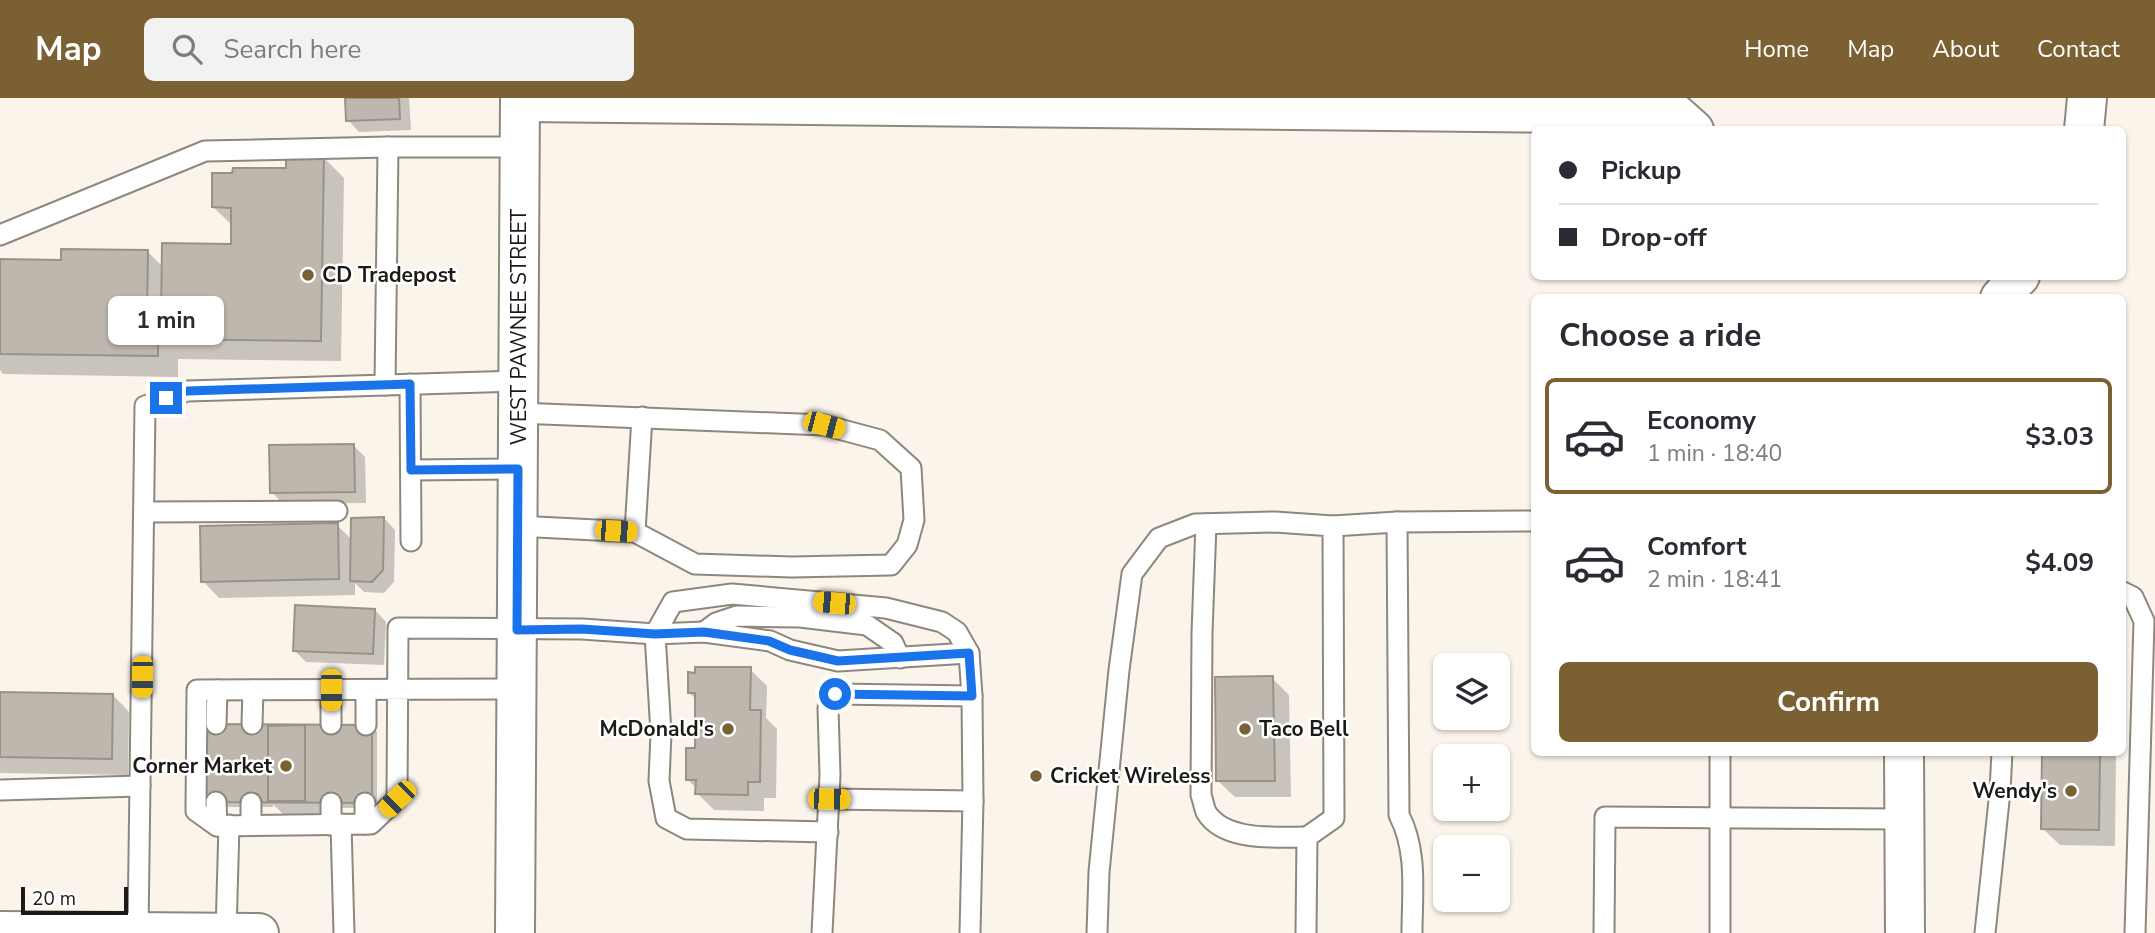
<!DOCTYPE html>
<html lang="en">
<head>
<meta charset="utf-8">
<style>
  :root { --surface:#fff; --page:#f2f2f3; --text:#2b2b33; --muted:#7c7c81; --line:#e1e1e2; --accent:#7a6032 }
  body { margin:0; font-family:"Nunito Sans",sans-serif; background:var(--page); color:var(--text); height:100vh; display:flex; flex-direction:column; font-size:26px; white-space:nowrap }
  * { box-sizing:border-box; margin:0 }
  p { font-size:23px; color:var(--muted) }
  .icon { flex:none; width:38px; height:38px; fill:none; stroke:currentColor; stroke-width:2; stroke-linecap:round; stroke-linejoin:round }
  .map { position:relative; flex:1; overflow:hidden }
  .sheet { position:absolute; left:1531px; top:196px; width:595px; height:462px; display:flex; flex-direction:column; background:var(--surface); border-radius:10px; box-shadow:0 2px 5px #0004 }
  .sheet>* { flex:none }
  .guide { position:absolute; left:1531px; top:28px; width:595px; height:154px; border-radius:10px; box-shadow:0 2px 5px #0004; display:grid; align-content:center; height:154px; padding:0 28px; background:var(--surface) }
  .tools { position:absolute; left:1433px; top:555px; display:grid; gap:14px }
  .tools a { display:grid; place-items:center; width:77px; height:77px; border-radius:10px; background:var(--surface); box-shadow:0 2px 5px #0004; font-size:35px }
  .scale { position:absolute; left:21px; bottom:18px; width:107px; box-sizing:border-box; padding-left:7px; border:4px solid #1c1a16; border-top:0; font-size:19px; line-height:24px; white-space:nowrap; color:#1c1a16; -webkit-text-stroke:5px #fff; paint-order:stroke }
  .end { position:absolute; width:32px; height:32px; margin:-16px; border:9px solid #1a73e8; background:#fff; box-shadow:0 0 0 4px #fff }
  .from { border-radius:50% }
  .bubble { position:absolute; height:49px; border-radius:10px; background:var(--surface); box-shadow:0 2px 5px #0004; font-size:23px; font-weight:700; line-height:49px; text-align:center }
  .car { position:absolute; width:21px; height:42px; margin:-21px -10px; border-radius:9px; box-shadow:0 0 5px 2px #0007; background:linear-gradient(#f5c518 24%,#345 0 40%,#f5c518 0 76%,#345 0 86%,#f5c518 0) }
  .guide b { display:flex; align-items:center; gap:24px; height:66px; font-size:26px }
  .guide b+b { border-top:2px solid var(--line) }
  .guide i { width:18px; height:18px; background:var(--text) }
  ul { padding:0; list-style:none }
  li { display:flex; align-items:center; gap:21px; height:116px; margin:0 14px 10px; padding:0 14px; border:4px solid transparent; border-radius:10px }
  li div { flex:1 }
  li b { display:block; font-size:26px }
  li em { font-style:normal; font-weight:700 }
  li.on { border-color:var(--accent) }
  li>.icon { width:63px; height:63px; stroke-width:1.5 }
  h2 { padding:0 28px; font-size:32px; line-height:84px }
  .cta { display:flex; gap:14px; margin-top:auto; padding:14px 28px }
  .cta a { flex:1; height:80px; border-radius:10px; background:var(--accent); color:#fff; font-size:28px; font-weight:700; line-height:80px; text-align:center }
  header { display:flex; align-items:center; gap:42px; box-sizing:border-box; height:98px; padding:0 35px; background:var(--accent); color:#fff }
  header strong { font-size:33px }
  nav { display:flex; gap:38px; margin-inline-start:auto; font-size:24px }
  .search { width:490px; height:63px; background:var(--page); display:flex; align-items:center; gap:18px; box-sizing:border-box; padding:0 24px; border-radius:10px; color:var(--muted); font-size:26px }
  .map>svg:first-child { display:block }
</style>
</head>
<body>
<header>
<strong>Map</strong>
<div class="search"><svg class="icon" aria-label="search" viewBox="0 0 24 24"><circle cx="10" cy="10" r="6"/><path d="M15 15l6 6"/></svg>Search here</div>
<nav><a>Home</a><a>Map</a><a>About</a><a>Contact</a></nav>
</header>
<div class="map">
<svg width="2155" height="835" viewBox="0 0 2155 835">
  <rect width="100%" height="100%" fill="#faf4ea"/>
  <g fill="#0003">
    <polygon points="347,0 409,0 411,32 359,34 348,22"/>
    <polygon points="323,59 344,80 341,263 178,261 178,279 3,276 0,272 0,163 62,164 148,154 164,170 232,147 233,128 213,109 287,72"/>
    <polygon points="353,347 365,359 366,405 283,406 272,394"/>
    <polygon points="384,420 395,432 394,484 384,495 364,494 355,485 355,497 219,500 203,483 337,427 352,442"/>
    <polygon points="375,512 386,524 384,567 306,564 294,552"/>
    <polygon points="750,571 767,588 766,620 777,631 776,700 764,700 764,713 714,712 697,695 697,691 688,682 697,652 697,602 689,595"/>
    <polygon points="1272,580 1289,597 1291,699 1235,699 1218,683"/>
    <polygon points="0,595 113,597 129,614 128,677 0,675"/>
    <polygon points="372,628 377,634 377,710 321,710 321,719 286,719 273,706 273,709 213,709"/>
    <polygon points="2044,654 2116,654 2115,748 2060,747 2043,731"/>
  </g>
  <g fill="#bdb7ad" stroke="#989289" stroke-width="2">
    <polygon points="345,0 399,0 400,21 346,23"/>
    <polygon points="286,57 324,57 321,243 158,241 158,258 0,256 0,161 61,162 61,151 148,152 147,219 161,219 162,145 231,146 231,110 212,109 212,75 232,75 233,70 286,70"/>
    <polygon points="354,346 355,394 270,395 269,347"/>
    <polygon points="384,419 383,472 372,484 350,483 351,420"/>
    <polygon points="338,425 339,481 201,484 200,428"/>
    <polygon points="295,507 375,511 373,556 293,553"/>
    <polygon points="695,569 751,569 750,612 761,612 760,684 748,684 748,697 695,696 696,682 686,682 686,650 695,650 695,595 688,595 688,574 695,575"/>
    <polygon points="1273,578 1275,683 1216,683 1215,579"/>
    <polygon points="0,594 113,596 112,661 0,659"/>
    <polygon points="206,626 372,627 372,705 206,704"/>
    <polygon points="305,627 305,703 268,703 268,628"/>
    <polygon points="2042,654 2100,654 2099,732 2041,731"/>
  </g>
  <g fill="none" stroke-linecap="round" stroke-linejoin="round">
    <g stroke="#8d877e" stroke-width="23">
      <g id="lane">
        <polyline points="0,137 205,53 388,49 520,49"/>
        <polyline points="410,286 411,443"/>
        <polyline points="385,287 388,49"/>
        <polyline points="411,372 518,371"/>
        <polyline points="144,414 337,413"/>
        <path d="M1397,424L1399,717C1418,753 1412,796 1412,835"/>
        <path d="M1206,426L1202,535L1201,697C1203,702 1204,709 1206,714C1224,744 1276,739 1307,739"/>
        <polyline points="517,428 635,434 695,466 792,469 891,467 907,447 914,422 911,370 880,342 824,327 518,315"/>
        <polyline points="1333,428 1397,424 1529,423"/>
        <polyline points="635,434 642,319"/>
        <polyline points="2123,494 2133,499 2144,523 2135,835"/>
        <polyline points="704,534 716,525 737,518 800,519 867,527 893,545 900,560"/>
        <path d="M516,591C410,592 304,592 197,592L196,713L217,728L371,726L397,701L398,530L582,531L655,536L704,534L770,543L790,552L838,563L969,555"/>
        <polyline points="216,626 217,592"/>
        <polyline points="252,626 253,592"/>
        <polyline points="331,626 331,592"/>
        <polyline points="366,627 366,592"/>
        <polyline points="1720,654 1720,835"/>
        <polyline points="0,692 140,688"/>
        <polyline points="829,701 973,703 970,835"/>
        <polyline points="216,704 217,728"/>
        <polyline points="331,705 331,727"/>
        <polyline points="365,705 365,726"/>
        <polyline points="341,726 344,835"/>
        <polyline points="251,727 251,705"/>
        <polyline points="828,734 687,731 666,720 659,683 661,635 655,536 673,504 732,496 886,510 942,524 957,534 969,555 972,598"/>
        <polyline points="138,834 145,308 187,293 518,283"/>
        <polyline points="226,835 229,727"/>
        <polyline points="822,835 830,677 828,610 835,596 972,598 973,703"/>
        <polyline points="1097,835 1099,774 1119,572 1132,476 1159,440 1195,426 1275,424 1333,428 1334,720 1307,739 1306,835"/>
        <polyline points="1604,835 1605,719 1903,721"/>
        <polyline points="1985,835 2000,693 2002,654"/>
      </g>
    </g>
    <g stroke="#8d877e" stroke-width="42">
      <g id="street">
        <polyline points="520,4 1676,16 1694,32"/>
        <polyline points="2084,32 2087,0"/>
        <polyline points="2000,200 2020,178"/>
        <polyline points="1904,654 1905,835"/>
      </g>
    </g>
    <g stroke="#8d877e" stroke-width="42">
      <g id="secondary">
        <polyline points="0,833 259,835"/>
        <polyline points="515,835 520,0"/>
      </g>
    </g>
    <use href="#lane" stroke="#fff" stroke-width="19"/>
    <use href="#street" stroke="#fff" stroke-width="38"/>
    <use href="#secondary" stroke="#fff" stroke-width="38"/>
  </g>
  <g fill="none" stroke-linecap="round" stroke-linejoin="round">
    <polyline stroke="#1a73e8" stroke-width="9" points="166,300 187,293 410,286 411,372 518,371 517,532 582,531 655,536 704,534 769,543 790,552 838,563 969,555 972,598 835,596"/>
  </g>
  <g fill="#7a6032" stroke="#fff" stroke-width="2.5">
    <circle cx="308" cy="177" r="7"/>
    <circle cx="728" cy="631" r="7"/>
    <circle cx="1245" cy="631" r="7"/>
    <circle cx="286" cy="668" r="7"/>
    <circle cx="1036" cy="678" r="7"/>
    <circle cx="2071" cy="693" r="7"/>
  </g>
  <g text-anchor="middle" stroke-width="5" stroke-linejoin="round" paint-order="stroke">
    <g font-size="21" font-weight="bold" fill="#1c1a16" stroke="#fff" text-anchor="start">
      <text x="322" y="184">CD Tradepost</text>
      <text x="714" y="638" text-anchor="end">McDonald's</text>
      <text x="1259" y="638">Taco Bell</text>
      <text x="272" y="675" text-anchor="end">Corner Market</text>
      <text x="1050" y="685">Cricket Wireless</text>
      <text x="2057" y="700" text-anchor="end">Wendy's</text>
    </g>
    <g font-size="21" fill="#1c1a16" stroke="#fff">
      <text transform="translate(519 229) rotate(-90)" y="7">WEST PAWNEE STREET</text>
    </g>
  </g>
</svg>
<div class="tools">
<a><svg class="icon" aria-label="layers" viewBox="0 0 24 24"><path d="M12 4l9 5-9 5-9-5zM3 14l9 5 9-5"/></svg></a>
<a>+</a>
<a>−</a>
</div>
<div class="scale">20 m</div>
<i class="end from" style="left:835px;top:596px"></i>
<i class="end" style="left:166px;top:300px"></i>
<div class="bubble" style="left:108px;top:198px;width:116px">1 min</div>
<i class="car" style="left:824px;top:327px;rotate:105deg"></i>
<i class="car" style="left:616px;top:433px;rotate:93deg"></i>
<i class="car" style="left:834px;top:505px;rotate:275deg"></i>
<i class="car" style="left:142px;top:579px;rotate:181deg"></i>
<i class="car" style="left:331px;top:592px;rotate:180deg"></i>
<i class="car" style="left:397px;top:701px;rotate:225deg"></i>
<i class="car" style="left:829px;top:701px;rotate:91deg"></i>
<div class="guide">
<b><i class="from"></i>Pickup</b>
<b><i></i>Drop-off</b>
</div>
<section class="sheet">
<h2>Choose a ride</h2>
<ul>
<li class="on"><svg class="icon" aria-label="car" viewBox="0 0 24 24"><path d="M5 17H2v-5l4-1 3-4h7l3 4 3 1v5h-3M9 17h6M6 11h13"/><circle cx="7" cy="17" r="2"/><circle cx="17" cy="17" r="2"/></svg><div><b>Economy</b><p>1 min · 18:40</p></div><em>$3.03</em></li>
<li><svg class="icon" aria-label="car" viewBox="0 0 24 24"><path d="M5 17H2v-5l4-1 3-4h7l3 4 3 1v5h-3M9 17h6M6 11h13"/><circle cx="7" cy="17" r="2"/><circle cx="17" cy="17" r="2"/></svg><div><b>Comfort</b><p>2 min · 18:41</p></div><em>$4.09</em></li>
</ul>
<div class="cta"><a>Confirm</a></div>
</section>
</div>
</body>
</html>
